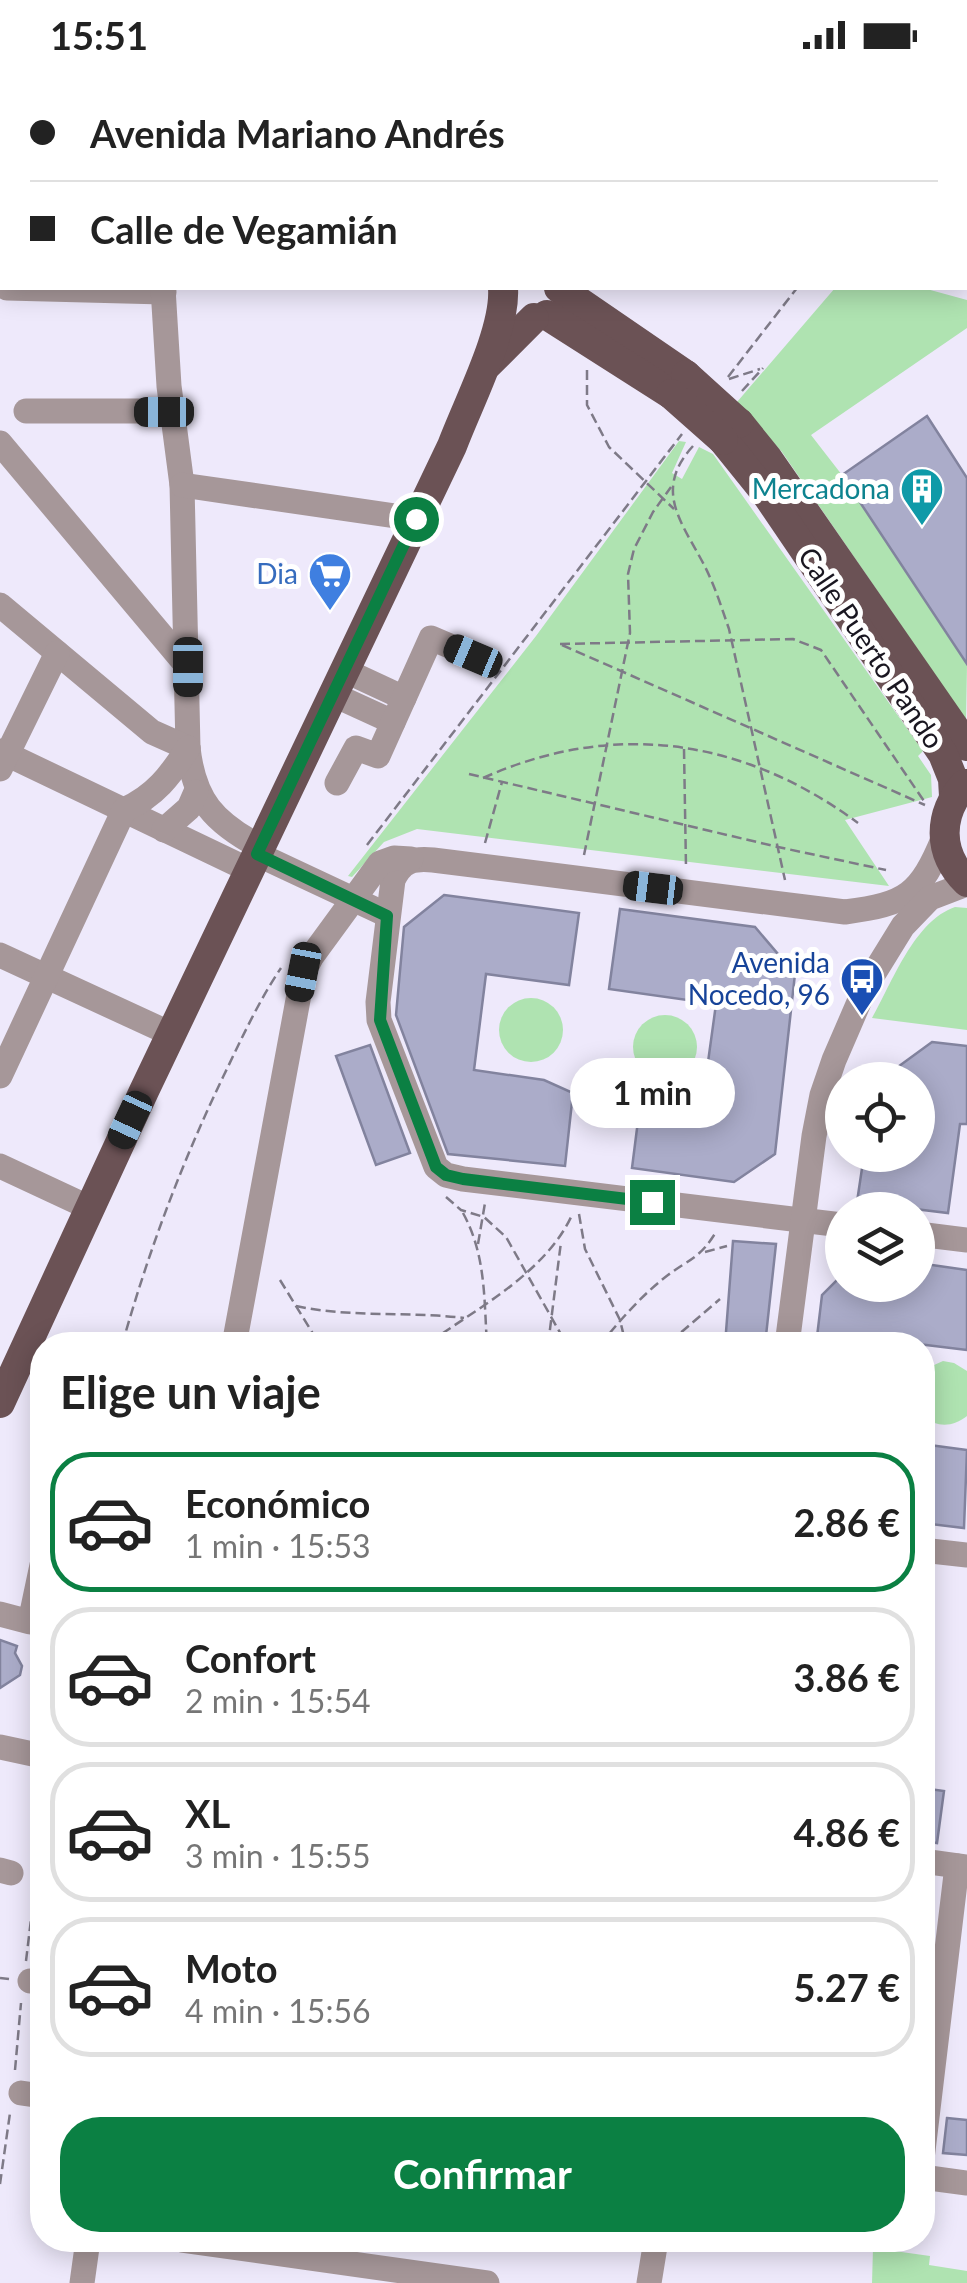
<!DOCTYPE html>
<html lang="es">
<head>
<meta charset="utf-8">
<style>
  :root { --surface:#fff; --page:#f2f2f2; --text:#222; --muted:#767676; --line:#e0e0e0; --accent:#0b8043 }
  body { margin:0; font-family:Lato,sans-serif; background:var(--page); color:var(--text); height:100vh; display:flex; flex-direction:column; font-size:38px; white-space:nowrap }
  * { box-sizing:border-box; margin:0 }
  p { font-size:32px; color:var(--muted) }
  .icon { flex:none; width:55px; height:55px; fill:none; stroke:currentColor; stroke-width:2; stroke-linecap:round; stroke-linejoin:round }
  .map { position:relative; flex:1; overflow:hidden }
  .sheet { position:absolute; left:30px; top:1262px; width:905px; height:920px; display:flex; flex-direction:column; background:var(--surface); border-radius:40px; box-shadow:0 5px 25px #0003 }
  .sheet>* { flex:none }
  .top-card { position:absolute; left:0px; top:0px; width:968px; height:220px; box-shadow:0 5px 25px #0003; display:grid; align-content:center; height:220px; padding:0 30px; background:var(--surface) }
  .fabs { position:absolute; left:825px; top:992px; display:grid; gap:20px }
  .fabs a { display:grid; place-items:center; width:110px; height:110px; border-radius:50%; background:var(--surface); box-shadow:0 5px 25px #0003; font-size:50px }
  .end { position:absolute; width:45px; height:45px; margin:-22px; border:12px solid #0b8043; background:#fff; box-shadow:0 0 0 5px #fff }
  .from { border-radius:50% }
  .bubble { position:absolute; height:70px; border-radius:35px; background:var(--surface); box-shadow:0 5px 25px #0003; font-size:32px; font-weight:700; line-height:70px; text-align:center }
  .car { position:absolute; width:30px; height:60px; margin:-30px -15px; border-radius:12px; box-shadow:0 0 8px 2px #0007; background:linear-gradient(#222 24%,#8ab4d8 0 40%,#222 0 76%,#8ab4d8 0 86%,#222 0) }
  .top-card b { display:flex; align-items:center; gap:35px; height:95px; font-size:38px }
  .top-card b+b { border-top:2px solid var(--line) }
  .top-card i { width:25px; height:25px; background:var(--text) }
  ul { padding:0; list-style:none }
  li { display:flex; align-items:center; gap:30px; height:140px; margin:0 20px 15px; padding:0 10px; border:5px solid var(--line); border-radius:40px }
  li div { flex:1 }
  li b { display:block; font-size:38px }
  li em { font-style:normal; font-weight:700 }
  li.on { border-color:var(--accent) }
  li>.icon { width:90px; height:90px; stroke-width:1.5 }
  h2 { padding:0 30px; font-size:45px; line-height:120px }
  .button { display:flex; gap:20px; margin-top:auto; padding:20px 30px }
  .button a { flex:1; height:115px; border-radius:40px; background:var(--accent); color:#fff; font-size:40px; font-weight:700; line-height:115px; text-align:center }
  .status { display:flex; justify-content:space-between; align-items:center; height:70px; padding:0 50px; background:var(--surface); direction:ltr }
  .status svg { height:28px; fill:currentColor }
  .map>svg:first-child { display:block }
</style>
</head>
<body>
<div class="status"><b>15:51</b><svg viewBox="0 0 49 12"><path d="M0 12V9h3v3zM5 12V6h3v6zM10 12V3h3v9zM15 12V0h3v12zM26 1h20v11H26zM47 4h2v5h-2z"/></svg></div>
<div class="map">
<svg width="967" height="2213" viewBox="0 0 967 2213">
  <rect width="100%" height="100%" fill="#eee9fb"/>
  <g fill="#afe3b1">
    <polygon points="835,218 923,218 967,230 967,258 811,365 842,405 967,595 966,650 782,382 737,332"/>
    <polygon points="679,371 686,372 672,403 682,409 699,377 713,384 923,681 918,686 931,705 932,727 845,750 889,816 417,759 384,772 352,807 348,806 536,566"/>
    <path d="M955,837L967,838V960L872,948C892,913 914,851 955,837Z"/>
    <circle cx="531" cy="960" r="32"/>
    <circle cx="665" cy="977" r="32"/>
    <path d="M943,1291L954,1293L967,1301V1346C953,1357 938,1358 923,1347V1300Z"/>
    <polygon points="873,2178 930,2186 929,2195 967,2201 967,2213 872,2213"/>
  </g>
  <g fill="#abacc9" stroke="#82839e" stroke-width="2.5">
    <polygon points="927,346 967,408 967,594 842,405"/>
    <polygon points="444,825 579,843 569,915 486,904 474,1000 544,1010 573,1023 565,1096 448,1084 396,945 404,857"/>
    <polygon points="620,839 755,857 795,904 775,1084 734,1112 632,1098 640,1035 701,1043 716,934 609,919"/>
    <polygon points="932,972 967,976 967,1054 960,1054 948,1143 857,1132 864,1085 918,1085 918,1010 880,1010"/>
    <polygon points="370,975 410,1083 376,1095 336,986"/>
    <polygon points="733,1171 776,1174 765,1275 725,1275"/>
    <polygon points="918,1193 967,1200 967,1280 885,1270 885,1275 816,1275 822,1225 842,1205 842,1215 918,1215"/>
    <polygon points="922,1374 967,1380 964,1458 922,1453"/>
    <polygon points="0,1570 17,1576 15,1583 22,1596 20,1605 0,1618"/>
    <polygon points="922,1718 944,1721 937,1773 922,1771"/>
    <polygon points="947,2048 967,2050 967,2085 943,2083"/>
  </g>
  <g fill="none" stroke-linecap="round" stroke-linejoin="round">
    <g stroke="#7e7a87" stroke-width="2.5" stroke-dasharray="10 5" stroke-linecap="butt">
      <polyline points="965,21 967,19"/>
      <polyline points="587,300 587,335 609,377 674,439"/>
      <polyline points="728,307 797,218"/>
      <polyline points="729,309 760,299"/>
      <polyline points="742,321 763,298"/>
      <path d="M693,376C654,419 680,450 702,491C714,513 721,536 729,559L785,810"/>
      <polyline points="560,574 793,569 821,580 926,734"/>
      <polyline points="562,575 925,735"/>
      <polyline points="684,679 686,797"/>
      <polyline points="469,704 778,777 886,800"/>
      <path d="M483,708C615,649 744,669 858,753"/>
      <polyline points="485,773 502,712"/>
      <polyline points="367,775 682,364"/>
      <polyline points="584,785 630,563 628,504 634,479 653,442 671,417"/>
      <polyline points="446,1127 461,1140 484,1147 506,1167 567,1275"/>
      <path d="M463,1143C486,1185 484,1229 487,1275"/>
      <polyline points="579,1144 585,1179 620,1250 626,1275"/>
      <polyline points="478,1174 485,1133"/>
      <polyline points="705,1182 727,1176"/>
      <polyline points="280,1210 320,1275"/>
      <path d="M296,1236C351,1248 408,1241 464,1248"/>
      <path d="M122,1275C149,1180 180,1097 223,1007C241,970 258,932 281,898"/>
      <path d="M433,1275L440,1265C487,1233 548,1198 572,1145"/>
      <polyline points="548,1275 561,1172"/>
      <path d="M600,1275C620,1250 643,1224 668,1205C691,1188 700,1188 716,1162"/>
      <polyline points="674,1275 678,1265 720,1229"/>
      <polyline points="26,1891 42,1758"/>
      <polyline points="0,1908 9,1909"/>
      <polyline points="15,2000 21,1933"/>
      <polyline points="0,2114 10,2043"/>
    </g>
    <g stroke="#a69799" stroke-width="25">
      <polyline points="306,0 313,2"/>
      <polyline points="157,2 158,0"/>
      <polyline points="431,2 432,0"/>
      <polyline points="965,93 967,91"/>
      <polyline points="965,125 967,125"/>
      <polyline points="965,203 967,202"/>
      <polyline points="7,218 164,222"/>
      <path d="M163,218L169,316L182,415L188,678C194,731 214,752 260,777"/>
      <polyline points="26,341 172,341"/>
      <polyline points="0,373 188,597"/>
      <polyline points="182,415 416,449"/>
      <polyline points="0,535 152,662 188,678"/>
      <polyline points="346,601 404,628"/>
      <polyline points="334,625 393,652"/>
      <polyline points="0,681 249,800"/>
      <polyline points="0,699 57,583"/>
      <polyline points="337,713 356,678 378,686 431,568 473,586"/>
      <polyline points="164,760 189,738 196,722"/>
      <polyline points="257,784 387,845"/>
      <polyline points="0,885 171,964"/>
      <path d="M0,1006L124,740C155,726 170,706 188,678"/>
      <polyline points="0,1096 90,1138"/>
      <path d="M842,1155L463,1109L446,1105L436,1097L379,950L378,932L393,810C402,791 413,788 433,790L845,842C907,834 920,825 944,767"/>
      <polyline points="918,1164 967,1170"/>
      <polyline points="234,1275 303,903 312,886 380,793 394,788 411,789"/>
      <polyline points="787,1275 814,1066 822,1025 834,990 866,916 903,856 930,828 967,814"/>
      <polyline points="922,1480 967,1485"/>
      <polyline points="0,1544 30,1552 42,1495"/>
      <polyline points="0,1677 42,1686"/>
      <polyline points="922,1791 967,1797"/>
      <polyline points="0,1800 11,1803"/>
      <polyline points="30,1911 42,1911"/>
      <polyline points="21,2023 42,2026"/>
      <polyline points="922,2089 957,1796"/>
      <polyline points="922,2107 967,2113"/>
      <polyline points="182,2170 487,2213"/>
      <polyline points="82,2213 88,2170"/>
      <polyline points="649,2213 656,2170"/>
    </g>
    <g stroke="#6b5255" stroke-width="30">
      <polyline points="573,2 574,0"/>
      <polyline points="0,91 2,89"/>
      <polyline points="559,218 686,305"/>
      <polyline points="547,245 671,324"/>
      <polyline points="488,294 534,248"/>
      <polyline points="739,353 768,389 967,676"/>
      <polyline points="723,370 765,422 943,684 953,709 954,726"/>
      <path d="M965,714C938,744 937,783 967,812"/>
      <path d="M0,1333L144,1021L452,376C468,333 506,261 503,218"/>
    </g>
    <g stroke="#6b5255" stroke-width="30">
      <polyline points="686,305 739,353"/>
      <polyline points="671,324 723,370"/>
    </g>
  </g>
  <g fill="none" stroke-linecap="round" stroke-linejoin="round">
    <polyline stroke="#0b8043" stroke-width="12" points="416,449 257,784 387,846 380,950 436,1097 446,1105 463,1109 652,1132"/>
  </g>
  <defs>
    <g id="building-pin" transform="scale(2.25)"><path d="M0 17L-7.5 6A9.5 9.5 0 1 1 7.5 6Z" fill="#0f9aa8" stroke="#fff"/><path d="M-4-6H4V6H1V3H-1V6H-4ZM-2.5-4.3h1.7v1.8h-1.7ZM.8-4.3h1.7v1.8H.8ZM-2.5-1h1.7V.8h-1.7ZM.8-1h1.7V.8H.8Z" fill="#fff"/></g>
    <g id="supermarket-pin" transform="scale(2.25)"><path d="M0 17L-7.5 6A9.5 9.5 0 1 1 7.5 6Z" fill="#3f7fe0" stroke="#fff"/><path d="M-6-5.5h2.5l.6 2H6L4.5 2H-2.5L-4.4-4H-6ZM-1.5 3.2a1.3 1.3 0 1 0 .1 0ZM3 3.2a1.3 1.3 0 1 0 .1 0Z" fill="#fff"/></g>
    <g id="bus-pin" transform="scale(2.25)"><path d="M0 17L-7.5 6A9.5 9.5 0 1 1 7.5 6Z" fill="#1a4fb4" stroke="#fff"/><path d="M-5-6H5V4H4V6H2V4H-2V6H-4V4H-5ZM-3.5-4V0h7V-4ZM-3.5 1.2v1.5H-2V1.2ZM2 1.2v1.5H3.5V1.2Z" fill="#fff"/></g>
  </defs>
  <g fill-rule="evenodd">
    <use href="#building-pin" x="922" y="419"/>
    <use href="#supermarket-pin" x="330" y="504"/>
    <use href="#bus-pin" x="862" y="909"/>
  </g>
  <g text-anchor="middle" stroke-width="10" stroke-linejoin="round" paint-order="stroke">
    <g font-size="28" fill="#0d838f" stroke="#fff" text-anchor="end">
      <text x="890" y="429">Mercadona</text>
    </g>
    <g font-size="28" fill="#366cbe" stroke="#fff" text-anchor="end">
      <text x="298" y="514">Dia</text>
    </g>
    <g font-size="28" fill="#191620" stroke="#fff">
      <text transform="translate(871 578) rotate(56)" y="10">Calle Puerto Pando</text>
    </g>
    <g font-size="28" fill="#164399" stroke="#fff" text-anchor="end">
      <text x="830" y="903">Avenida<tspan x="830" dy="32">Nocedo, 96</tspan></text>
    </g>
  </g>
</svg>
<div class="fabs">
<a><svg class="icon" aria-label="locate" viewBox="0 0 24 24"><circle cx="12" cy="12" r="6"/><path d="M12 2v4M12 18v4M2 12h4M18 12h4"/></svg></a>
<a><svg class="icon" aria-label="layers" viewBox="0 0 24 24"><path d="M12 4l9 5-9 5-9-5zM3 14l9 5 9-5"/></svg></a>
</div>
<i class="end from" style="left:416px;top:449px"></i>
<i class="end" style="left:652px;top:1132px"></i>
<div class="bubble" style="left:570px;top:988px;width:165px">1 min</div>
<i class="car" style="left:164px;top:342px;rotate:270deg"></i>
<i class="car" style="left:473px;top:586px;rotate:293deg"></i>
<i class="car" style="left:188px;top:597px;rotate:180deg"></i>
<i class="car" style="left:653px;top:818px;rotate:277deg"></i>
<i class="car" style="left:303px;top:902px;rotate:191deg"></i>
<i class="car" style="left:130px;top:1050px;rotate:205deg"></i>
<div class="top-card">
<b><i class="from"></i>Avenida Mariano Andrés</b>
<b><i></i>Calle de Vegamián</b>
</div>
<section class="sheet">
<h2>Elige un viaje</h2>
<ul>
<li class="on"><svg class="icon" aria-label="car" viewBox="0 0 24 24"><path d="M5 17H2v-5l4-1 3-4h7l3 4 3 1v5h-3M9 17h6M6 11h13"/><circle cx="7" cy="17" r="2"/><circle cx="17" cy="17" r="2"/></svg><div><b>Económico</b><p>1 min · 15:53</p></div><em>2.86 €</em></li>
<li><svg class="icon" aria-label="car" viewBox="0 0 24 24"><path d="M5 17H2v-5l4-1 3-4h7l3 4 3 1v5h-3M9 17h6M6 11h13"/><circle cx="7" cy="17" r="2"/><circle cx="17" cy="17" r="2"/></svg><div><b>Confort</b><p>2 min · 15:54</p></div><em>3.86 €</em></li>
<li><svg class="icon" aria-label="car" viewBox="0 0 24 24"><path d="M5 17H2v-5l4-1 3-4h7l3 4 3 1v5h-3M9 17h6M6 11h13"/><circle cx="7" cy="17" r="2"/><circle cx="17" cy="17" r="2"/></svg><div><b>XL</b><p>3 min · 15:55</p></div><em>4.86 €</em></li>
<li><svg class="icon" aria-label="car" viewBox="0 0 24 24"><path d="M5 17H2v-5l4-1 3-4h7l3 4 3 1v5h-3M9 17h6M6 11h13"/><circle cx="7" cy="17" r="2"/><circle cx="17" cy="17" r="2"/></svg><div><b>Moto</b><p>4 min · 15:56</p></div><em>5.27 €</em></li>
</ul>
<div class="button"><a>Confirmar</a></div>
</section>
</div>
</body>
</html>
